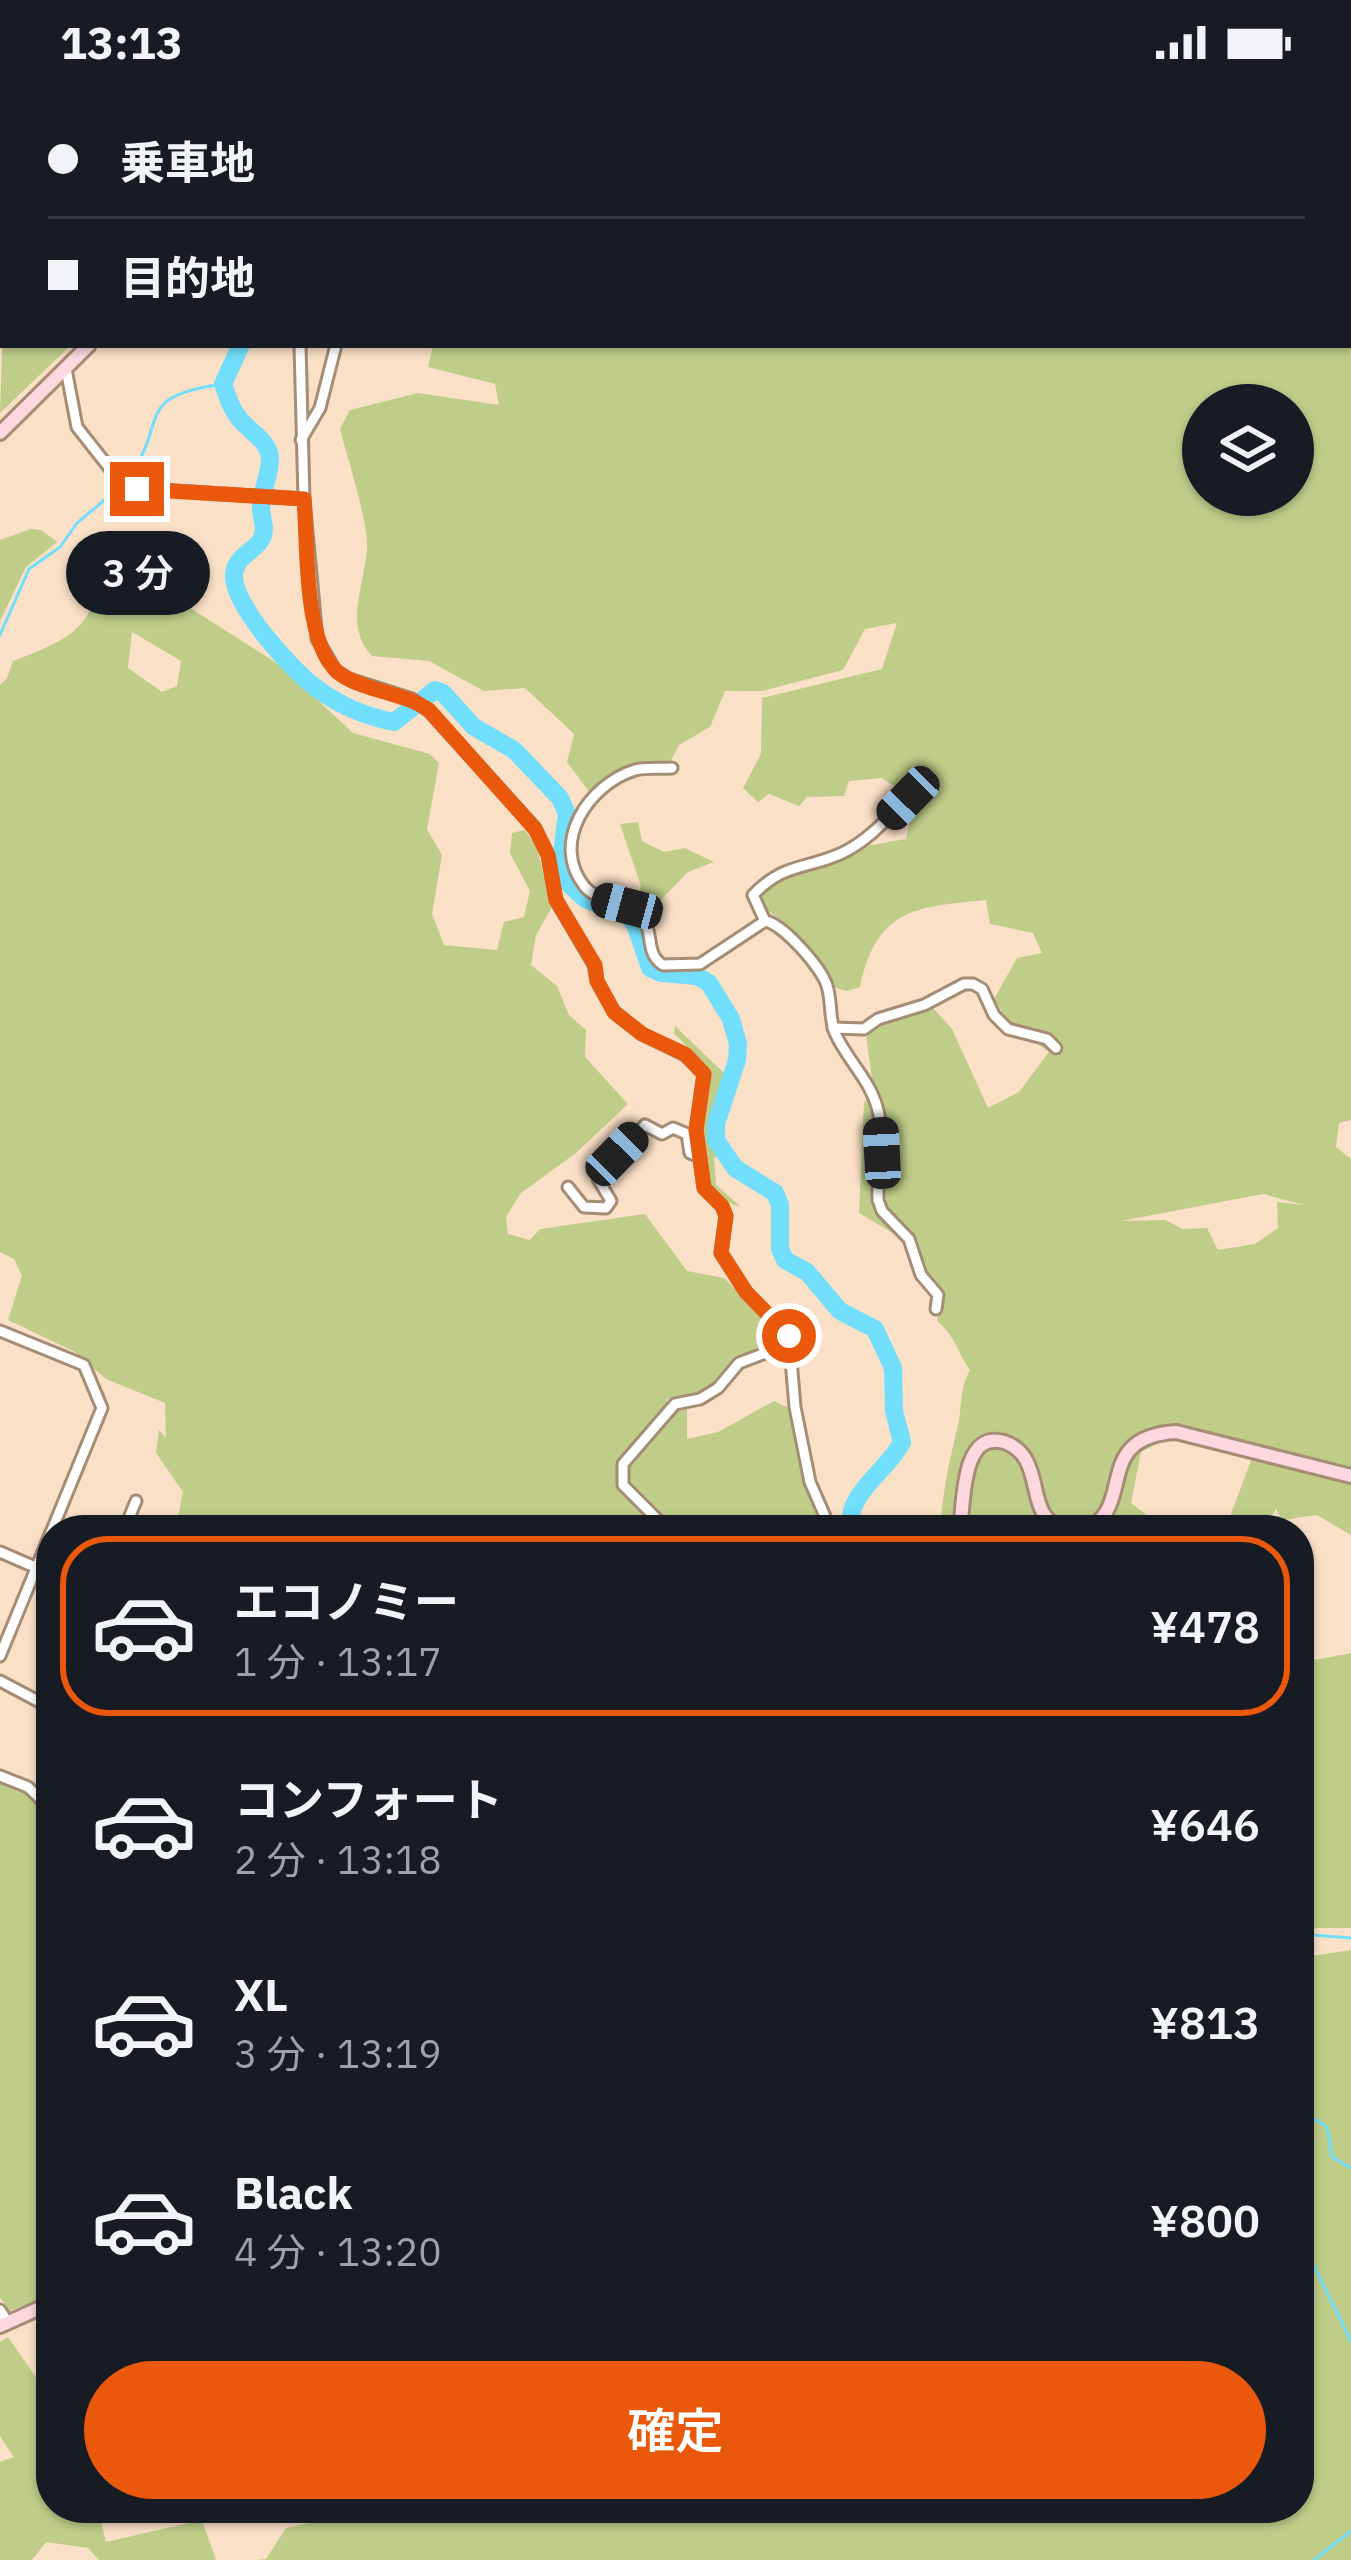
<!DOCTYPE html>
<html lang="ja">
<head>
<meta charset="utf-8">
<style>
  :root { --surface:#171b24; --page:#242831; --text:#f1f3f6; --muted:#9ea1a6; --line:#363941; --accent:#ea580c }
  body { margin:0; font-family:"IBM Plex Sans","Noto Sans JP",sans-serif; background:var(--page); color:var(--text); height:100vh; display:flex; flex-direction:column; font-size:45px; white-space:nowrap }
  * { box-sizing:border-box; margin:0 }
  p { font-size:39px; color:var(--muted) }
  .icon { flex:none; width:66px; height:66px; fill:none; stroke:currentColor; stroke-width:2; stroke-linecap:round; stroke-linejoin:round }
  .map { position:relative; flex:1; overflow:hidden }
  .panel { position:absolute; left:36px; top:1431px; width:1278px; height:1008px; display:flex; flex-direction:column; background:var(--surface); border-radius:48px; box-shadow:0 3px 9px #0004 }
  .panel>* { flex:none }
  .banner { position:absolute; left:0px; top:0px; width:1353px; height:264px; box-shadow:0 3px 9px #0004; display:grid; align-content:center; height:264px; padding:0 48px; background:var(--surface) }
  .controls { position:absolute; left:1182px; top:300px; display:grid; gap:24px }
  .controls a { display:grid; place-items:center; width:132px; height:132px; border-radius:50%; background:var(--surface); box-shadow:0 3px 9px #0004; font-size:60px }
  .end { position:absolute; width:54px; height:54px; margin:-27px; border:15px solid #ea580c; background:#fff; box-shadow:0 0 0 6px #fff }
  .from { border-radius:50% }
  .bubble { position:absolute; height:84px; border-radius:42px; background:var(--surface); box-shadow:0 3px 9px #0004; font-size:39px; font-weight:600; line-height:84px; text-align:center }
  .car { position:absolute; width:36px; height:72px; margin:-36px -18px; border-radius:15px; box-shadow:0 0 9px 3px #0007; background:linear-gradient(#222 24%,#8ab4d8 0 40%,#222 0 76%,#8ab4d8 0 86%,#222 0) }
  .banner b { display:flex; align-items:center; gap:42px; height:114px; font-size:45px }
  .banner b+b { border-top:3px solid var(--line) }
  .banner i { width:30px; height:30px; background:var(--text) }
  ul { padding:21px 0 0; list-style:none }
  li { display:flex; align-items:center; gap:36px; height:180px; margin:0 24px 18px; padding:0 24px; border:6px solid transparent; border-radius:48px }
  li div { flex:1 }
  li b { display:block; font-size:45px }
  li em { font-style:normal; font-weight:600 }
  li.selected { border-color:var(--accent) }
  li>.icon { width:108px; height:108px; stroke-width:1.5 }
  .cta { display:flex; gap:24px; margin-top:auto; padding:24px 48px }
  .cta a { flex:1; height:138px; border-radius:72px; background:var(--accent); color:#fff; font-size:48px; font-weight:600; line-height:138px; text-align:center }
  .status { display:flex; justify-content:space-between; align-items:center; height:84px; padding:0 60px; background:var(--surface); direction:ltr }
  .status svg { height:33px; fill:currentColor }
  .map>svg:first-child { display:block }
</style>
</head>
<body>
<div class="status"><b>13:13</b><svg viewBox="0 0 49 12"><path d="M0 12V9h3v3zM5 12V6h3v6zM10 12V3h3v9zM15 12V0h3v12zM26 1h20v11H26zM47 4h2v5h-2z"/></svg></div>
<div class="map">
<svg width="1351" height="2476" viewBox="0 0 1351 2476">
  <rect width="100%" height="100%" fill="#fae0c7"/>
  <g fill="#bfcd89" fill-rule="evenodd">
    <path d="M1262,0H1351V1036L1339,1039L1336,1063L1351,1075V1451L1317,1431L1282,1436L1276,1425L1262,1446H1225L1252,1374L1169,1354L1141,1368L1131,1419L1166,1446H945L940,1444C943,1410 948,1382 956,1350C963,1326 958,1308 970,1286C957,1267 955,1252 937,1237L942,1205L925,1194L910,1152L885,1123L886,1040L872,995L866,951L881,937L933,924L952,945L988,1024L1019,1008L1049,968L1009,940L994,915L1017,874L1042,869L1033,849L990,840L986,816C917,823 877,823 860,903L847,907L832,903C825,886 803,862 791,846C779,831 770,834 757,811L777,793L814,784L866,762L906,755L914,716L882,694L849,697L844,712L807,713L799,722L769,710L758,718L743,704L761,670L762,614L882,585L897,539L865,545L843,586L762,607H725L710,643L679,661L669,680L624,684L590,709L567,678L574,650L525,604L484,607L429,577L372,572C343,542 365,500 367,464C368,436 348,376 340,345L350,326L418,309L499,321L495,300L428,283L433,261H1350V3ZM1203,321H1293V411H1203ZM1263,1110L1304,1121L1277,1118L1278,1144L1255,1160L1218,1166L1207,1144L1183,1145L1165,1136L1121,1137Z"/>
    <polygon points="3,239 3,261 71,261 0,329"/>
    <polygon points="31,445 41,446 57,458 26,483 0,537 0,456"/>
    <path d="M102,485L117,486L170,511L281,582L353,649L430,670L439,679L427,745L442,771L432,830L444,861L497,866L504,838L524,833L530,807L510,769L512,749L525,746L537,764L552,823L536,851L531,881L557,902L569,931L586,946L585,973L628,1020L576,1069L521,1109L506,1133L508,1150L530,1156L540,1145L645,1130L687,1187L724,1194L773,1241L770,1260L736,1276L704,1309L667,1315L665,1325L687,1323V1355L718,1348L774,1317L789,1324L816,1431L826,1446H175L183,1408L156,1369L159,1346L166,1354L165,1319L106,1295L75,1268L8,1236L22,1192L14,1175L0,1168V601L7,594L13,577C52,562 100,546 94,496ZM132,548L181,577L177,602L162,608L128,584Z"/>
    <polygon points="638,738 642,757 664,768 685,764 714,778 688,788 646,831 637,819 641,802 620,740"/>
    <path d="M675,942L724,989C718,1017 704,1046 719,1072L714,1074L716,1101L741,1123C704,1114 697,1073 702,1038C704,1023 713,1006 709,992C705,981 682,956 674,950Z"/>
    <polygon points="870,1014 878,1058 873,1100 876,1125 901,1154 859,1129 864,1018"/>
    <polygon points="1351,1569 1351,1844 1299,1844 1299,1579"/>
    <polygon points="0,1697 22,1700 51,1727 51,2211 9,2227 0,2213"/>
    <polygon points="1351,1866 1351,2476 255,2476 266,2475 286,2444 344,2431 342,2424 1299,2424 1299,1931 1306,1931 1299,1901 1305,1873"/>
    <polygon points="8,2253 51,2315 51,2424 98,2424 106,2458 202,2436 216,2476 99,2476 88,2464 46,2458 32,2476 0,2476 0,2378 14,2373 0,2352 0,2258"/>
  </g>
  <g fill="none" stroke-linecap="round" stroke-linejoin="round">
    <g stroke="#71defb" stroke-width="3">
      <path d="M126,395C172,340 128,313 223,300"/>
      <polyline points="0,551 29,485 60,463 77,439 120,403"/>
      <polyline points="1299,1850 1351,1854"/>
      <polyline points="1299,2025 1327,2043 1332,2073 1351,2084"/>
      <polyline points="1299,2152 1351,2257"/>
      <polyline points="1314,2476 1351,2447"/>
    </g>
    <g stroke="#71defb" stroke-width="18">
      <polyline points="260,3 260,0"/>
      <path d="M241,261L223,300C227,311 230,323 238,333C248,347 270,357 270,375C270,390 262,406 261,420C260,433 268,444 261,456C252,469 236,472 234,490C231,520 295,590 319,606C341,622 368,633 394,638L435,606L443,609L474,643L514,666L560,714L567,730L562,769L568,799L585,815L626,830L635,840L650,884L661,889L697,892L709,899L731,935L738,960L737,976L716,1040V1056L735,1084L775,1109L780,1121V1165L785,1176L807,1188L840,1227L875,1245L893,1284L894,1327L902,1358C888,1387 844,1410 851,1446"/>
    </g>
    <g stroke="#a48c75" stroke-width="15">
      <g id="street">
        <polyline points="43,0 44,3"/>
        <polyline points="132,0 132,3"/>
        <polyline points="151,0 152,3"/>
        <polyline points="688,0 695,0"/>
        <polyline points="1175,0 1176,3"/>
        <polyline points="0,53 3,51"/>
        <polyline points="0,115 3,113"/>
        <polyline points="0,176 3,174"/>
        <polyline points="0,238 3,234"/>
        <polyline points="300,261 304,415 317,555 336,587 349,595 412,615 429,627 535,744 548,771 556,816 594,881 597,897 614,928 642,950 685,971 704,990 696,1046 704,1104 722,1122 726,1132 721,1169 746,1208 789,1252 795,1323 810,1398 831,1446"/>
        <polyline points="66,285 77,343 118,395 130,404 304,415"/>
        <polyline points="301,356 320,324 336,261"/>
        <path d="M672,684C661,685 646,683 635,686C589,700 549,759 585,803C600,820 626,815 641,832C655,848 644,869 663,881L700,880L765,837C782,839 822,884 827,902C832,917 829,934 835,949C848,978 873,998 879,1031C884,1060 877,1088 878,1116L882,1127L909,1155L921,1191L938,1211L936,1225"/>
        <path d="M765,837L753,811C784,779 803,786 840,770C867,758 887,735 907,714"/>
        <polyline points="833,944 864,945 878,935 924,921 964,900 973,900 982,905 994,931 1008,945 1047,955 1056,964"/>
        <polyline points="568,1103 584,1123 606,1124 611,1117 598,1095 599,1089 645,1041 662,1050 673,1044 687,1050 690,1069 700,1073"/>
        <polyline points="0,1247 84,1281 102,1324 52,1446"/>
        <polyline points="124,1446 136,1417"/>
        <polyline points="661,1446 659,1437 623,1401 623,1380 675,1320 700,1315 718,1304 739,1279 768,1268 781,1255 782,1245"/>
        <polyline points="0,1468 51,1490"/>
        <polyline points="0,1572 51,1448"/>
        <polyline points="0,1597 51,1624"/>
        <polyline points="0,1692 28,1703 51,1725"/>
        <polyline points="0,2226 7,2237"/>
        <polyline points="192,2424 194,2430"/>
      </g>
    </g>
    <g stroke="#a48c75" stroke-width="18">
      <g id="secondary">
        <polyline points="423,3 425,0"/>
        <polyline points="0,349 89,261"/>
        <path d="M960,1446C964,1419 961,1346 1004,1358C1013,1361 1021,1367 1026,1376C1040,1401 1031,1435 1065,1446"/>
        <path d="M1082,1446C1139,1428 1089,1353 1176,1348L1351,1392"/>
        <polyline points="0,2242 51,2219"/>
      </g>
    </g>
    <use href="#street" stroke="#fff" stroke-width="9"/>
    <use href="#secondary" stroke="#fdd8df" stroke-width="12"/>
  </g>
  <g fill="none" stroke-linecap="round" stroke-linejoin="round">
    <path stroke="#ea580c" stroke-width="15" d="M137,405L304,415C308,459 302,567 343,592C369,608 402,608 429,626L535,745L548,771L556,816L595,881L597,897L614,928L642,950L685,970L704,990L696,1046L704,1104L722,1122L726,1132L721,1169L746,1208L789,1252"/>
  </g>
</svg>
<div class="controls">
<a><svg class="icon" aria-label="layers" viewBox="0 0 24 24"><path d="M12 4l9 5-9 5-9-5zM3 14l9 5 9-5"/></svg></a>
</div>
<i class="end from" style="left:789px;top:1252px"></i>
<i class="end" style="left:137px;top:405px"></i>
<div class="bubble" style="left:66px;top:447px;width:144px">3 分</div>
<i class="car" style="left:908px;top:714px;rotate:224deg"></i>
<i class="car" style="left:627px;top:822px;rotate:285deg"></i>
<i class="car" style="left:882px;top:1069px;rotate:357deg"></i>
<i class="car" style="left:617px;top:1070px;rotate:44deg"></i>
<div class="banner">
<b><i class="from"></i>乗車地</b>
<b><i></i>目的地</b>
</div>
<section class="panel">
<ul>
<li class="selected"><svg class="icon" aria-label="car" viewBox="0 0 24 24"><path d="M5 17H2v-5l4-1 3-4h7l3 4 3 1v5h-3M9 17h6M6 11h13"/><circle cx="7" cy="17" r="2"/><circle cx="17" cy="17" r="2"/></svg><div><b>エコノミー</b><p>1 分 · 13:17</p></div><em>¥478</em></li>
<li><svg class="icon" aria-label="car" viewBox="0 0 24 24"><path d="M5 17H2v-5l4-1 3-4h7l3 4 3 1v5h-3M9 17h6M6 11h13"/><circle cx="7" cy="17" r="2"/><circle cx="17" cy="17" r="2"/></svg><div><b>コンフォート</b><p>2 分 · 13:18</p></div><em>¥646</em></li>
<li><svg class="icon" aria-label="car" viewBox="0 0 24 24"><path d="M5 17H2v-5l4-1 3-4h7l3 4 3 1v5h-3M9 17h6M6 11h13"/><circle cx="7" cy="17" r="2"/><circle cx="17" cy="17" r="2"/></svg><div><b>XL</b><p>3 分 · 13:19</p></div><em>¥813</em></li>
<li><svg class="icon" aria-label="car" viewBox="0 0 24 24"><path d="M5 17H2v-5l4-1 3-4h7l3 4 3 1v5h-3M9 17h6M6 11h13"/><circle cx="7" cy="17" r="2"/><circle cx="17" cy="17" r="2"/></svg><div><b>Black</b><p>4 分 · 13:20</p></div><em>¥800</em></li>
</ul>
<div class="cta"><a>確定</a></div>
</section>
</div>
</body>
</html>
